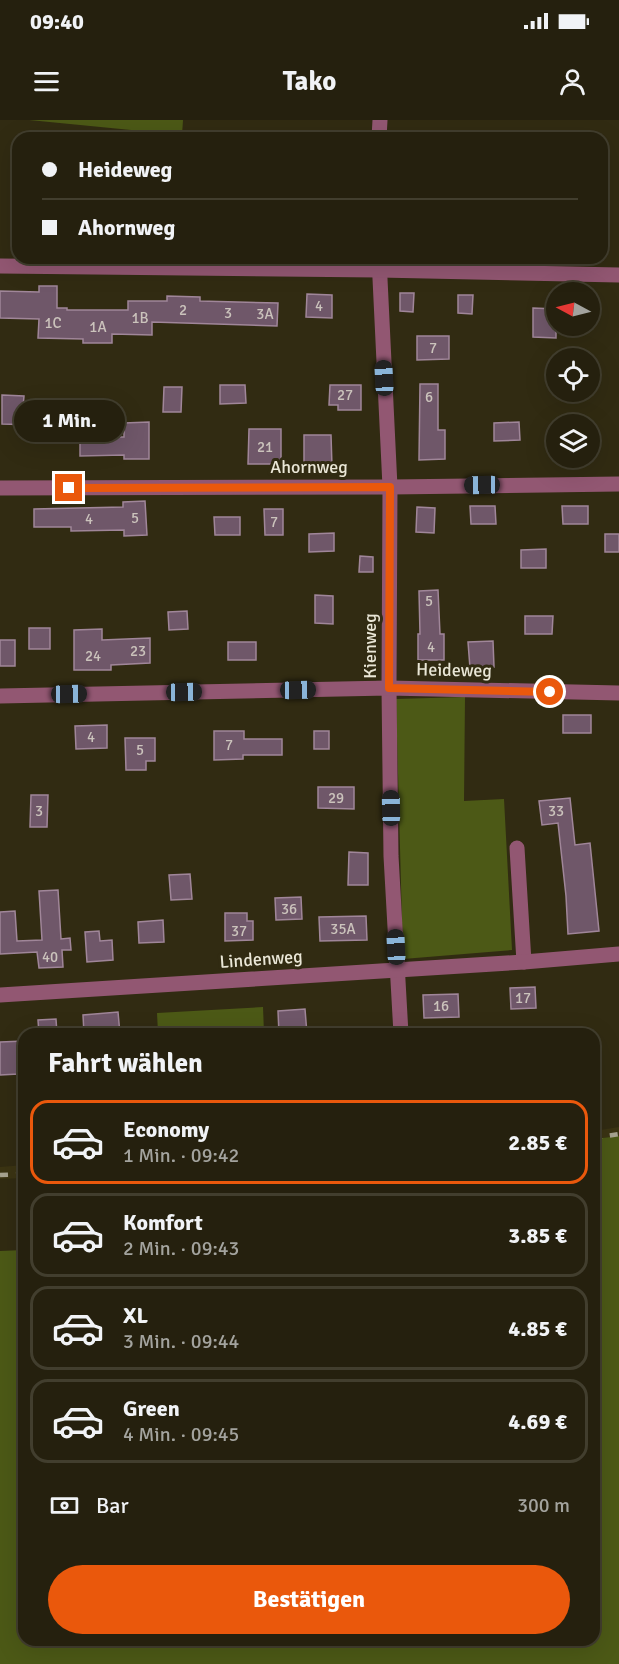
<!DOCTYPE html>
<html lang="de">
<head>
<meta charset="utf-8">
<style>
  :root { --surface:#25200e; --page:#312d1c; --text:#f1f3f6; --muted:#a3a39e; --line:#423e2e; --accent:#ea580c }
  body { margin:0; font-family:Signika,sans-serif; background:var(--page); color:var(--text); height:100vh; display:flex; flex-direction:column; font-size:22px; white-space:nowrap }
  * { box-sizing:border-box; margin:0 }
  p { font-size:20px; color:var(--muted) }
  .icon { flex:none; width:33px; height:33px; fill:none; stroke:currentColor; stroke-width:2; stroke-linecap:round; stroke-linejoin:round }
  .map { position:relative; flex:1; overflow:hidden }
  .side { position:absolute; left:18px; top:908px; width:582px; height:618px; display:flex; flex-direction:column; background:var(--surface); border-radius:18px; box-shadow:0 6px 24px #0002,0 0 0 2px var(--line) }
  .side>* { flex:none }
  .banner { position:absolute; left:12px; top:12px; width:596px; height:132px; border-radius:18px; box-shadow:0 6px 24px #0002,0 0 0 2px var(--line); display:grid; align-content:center; height:132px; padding:0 30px; background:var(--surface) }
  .needle { width:39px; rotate:277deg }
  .tools { position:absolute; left:546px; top:162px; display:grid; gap:12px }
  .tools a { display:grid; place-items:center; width:54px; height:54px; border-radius:50%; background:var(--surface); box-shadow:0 6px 24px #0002,0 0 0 2px var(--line); font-size:30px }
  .end { position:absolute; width:27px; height:27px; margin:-14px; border:8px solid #ea580c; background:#fff; box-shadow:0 0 0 3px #fff }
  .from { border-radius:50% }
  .bubble { position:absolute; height:42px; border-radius:21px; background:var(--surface); box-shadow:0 6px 24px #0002,0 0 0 2px var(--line); font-size:20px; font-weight:700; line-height:42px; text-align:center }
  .car { position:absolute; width:18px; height:36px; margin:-18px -9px; border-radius:8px; box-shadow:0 0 4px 2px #0007; background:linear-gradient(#222 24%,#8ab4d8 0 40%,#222 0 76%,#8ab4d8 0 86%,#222 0) }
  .banner b { display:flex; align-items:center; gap:21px; height:57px; font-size:22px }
  .banner b+b { border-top:2px solid var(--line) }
  .banner i { width:15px; height:15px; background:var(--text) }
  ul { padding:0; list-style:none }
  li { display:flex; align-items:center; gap:18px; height:84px; margin:0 12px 9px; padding:0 18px; border:3px solid var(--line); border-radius:18px }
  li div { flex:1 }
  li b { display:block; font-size:22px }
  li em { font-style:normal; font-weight:700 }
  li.active { border-color:var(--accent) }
  li>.icon { width:54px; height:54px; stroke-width:1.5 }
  h2 { padding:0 30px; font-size:27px; line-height:72px }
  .pay { display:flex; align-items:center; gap:15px; height:66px; padding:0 30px; font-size:22px }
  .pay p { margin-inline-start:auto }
  .action { display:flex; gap:12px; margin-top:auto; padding:12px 30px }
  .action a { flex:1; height:69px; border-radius:36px; background:var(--accent); color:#fff; font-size:24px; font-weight:700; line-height:69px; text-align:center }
  .status { display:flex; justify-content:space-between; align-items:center; height:42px; padding:0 30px; background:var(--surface); direction:ltr }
  .status svg { height:16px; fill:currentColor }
  header { display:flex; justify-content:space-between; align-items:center; height:78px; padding:0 30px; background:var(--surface); font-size:27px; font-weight:700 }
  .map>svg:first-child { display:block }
</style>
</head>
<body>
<div class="status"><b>09:40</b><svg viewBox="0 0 49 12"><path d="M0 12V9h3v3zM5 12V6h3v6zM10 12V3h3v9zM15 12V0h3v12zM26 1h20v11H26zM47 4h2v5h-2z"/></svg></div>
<header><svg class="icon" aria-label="menu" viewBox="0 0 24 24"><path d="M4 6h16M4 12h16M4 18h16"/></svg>Tako<svg class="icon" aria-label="person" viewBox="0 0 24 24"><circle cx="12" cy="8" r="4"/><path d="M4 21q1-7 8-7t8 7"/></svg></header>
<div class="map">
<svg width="619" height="1544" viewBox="0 0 619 1544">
  <rect width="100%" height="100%" fill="#312b12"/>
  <g fill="#3b3413">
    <polygon points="619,1007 619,1016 594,1019 594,1011"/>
    <polygon points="24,1045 24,1058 0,1059 0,1047"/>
  </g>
  <g fill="#4c5916">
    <polygon points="29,0 183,0 182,15"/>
    <polygon points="465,577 464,681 504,679 512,830 403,839 396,579"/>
    <polygon points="263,887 264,913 158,913 157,893"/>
    <polygon points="619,1016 619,1544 0,1544 0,1131 24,1130 24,1520 594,1520 594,1019"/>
  </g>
  <g fill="#6f5769" stroke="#a08699" stroke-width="1.5">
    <polygon points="39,166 57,166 57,188 67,188 67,190 128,190 128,181 167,181 167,176 200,177 200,181 278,183 277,206 152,202 152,215 112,214 112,223 83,223 83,219 38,218 39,199 0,198 0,171 39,172"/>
    <polygon points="400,173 414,173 413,192 400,191"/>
    <polygon points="307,174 332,175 332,198 306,197"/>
    <polygon points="458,175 473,175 472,194 458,193"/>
    <polygon points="533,188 556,189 556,218 533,217"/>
    <polygon points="417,216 449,216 449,239 417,240"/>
    <polygon points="420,264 438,264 438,310 445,310 445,339 419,340"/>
    <polygon points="220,265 245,265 246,283 220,284"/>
    <polygon points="330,265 361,265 361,290 338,290 338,285 329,285"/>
    <polygon points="164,267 182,267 181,292 163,292"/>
    <polygon points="2,275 24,276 23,287 61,287 61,310 36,310 36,305 2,304"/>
    <polygon points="149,302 149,339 124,339 124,335 80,336 80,317 124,317 124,303"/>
    <polygon points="519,302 520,320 494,321 494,303"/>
    <polygon points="249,309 281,309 281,344 248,344"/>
    <polygon points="304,315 331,315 332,347 304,347"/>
    <polygon points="145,381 147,415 124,416 124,410 71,411 71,407 34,407 34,389 123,387 123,382"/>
    <polygon points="470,386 495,386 496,404 471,404"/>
    <polygon points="562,386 588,386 588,404 563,404"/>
    <polygon points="417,387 435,388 434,413 416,412"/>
    <polygon points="264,389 283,389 283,415 265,415"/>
    <polygon points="214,397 240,397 240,415 215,415"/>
    <polygon points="334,413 334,431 309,432 309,414"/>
    <rect x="605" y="414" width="14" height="18"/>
    <polygon points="546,429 546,448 521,448 521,430"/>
    <polygon points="360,436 373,437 373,452 359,452"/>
    <polygon points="438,470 440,514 444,514 444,540 418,540 418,514 420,514 419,471"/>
    <polygon points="315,475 333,476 333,504 315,503"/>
    <polygon points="187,491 188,509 169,510 168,492"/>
    <polygon points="525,496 553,496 552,514 525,514"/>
    <rect x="29" y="508" width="21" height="21"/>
    <polygon points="102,509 102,520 150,518 150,543 111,545 111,550 74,550 74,510"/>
    <rect x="0" y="520" width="15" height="26"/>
    <polygon points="493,521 494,547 470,548 468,522"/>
    <rect x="228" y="522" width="28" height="18"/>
    <rect x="563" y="595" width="28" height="18"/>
    <polygon points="107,605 107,628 76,629 75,606"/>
    <polygon points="214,611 244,611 244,619 282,619 282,635 243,635 243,639 214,640"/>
    <rect x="314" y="611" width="15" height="18"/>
    <polygon points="125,618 155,618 155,641 146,641 146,650 126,650"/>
    <polygon points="318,667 354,667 354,689 318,688"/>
    <polygon points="31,675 48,675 47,707 30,707"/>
    <polygon points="570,678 575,725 590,723 599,811 568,814 566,776 558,703 542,705 539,681"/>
    <polygon points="349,732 368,733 368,765 348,765"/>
    <polygon points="190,754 192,779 171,780 169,755"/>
    <polygon points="58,770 61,819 70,818 71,830 62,830 63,847 39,848 37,832 0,834 0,792 15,791 17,821 42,820 39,771"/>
    <polygon points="301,777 302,799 276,800 275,778"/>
    <polygon points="225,793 247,793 247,801 253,801 253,820 225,821"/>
    <polygon points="366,796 367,820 320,821 319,797"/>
    <polygon points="163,800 164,822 139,823 138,802"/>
    <polygon points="99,811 100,821 112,820 113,840 87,842 85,812"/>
    <polygon points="535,867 536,888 511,889 510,868"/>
    <polygon points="458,874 459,897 424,898 423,875"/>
    <polygon points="305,889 307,914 279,914 278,891"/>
    <polygon points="118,892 120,914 84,914 83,895"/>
    <polygon points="56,899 57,914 39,914 38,900"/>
    <polygon points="24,921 24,945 18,946 18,954 0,955 0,922"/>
  </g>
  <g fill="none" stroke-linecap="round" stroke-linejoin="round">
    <g stroke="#925772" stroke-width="15">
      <polyline points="379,18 380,0"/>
      <polyline points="379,138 390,367 389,568 391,736 401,914"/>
      <polyline points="0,146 379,150 619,155"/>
      <polyline points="0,368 390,367 619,364"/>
      <polyline points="0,576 389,568 619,573"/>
      <polyline points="517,728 524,842"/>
      <polyline points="0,875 524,842 619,834"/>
    </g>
    <g stroke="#a7a390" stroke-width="4.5" stroke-dasharray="8 8" stroke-linecap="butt">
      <polyline points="594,1018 619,1014"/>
      <polyline points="0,1055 24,1054"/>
    </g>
  </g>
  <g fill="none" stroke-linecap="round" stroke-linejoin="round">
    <polyline stroke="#ea580c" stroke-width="8" points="69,368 390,367 389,568 550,572"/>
  </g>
  <g text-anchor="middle" stroke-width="6" stroke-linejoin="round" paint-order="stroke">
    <g font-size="15" fill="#cbc3bc">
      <text x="319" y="191">4</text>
      <text x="183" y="195">2</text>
      <text x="228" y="198">3</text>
      <text x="265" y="199">3A</text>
      <text x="140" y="203">1B</text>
      <text x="53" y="208">1C</text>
      <text x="98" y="212">1A</text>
      <text x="433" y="233">7</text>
      <text x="345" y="280">27</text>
      <text x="429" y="282">6</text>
      <text x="265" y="332">21</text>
      <text x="135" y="403">5</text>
      <text x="89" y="404">4</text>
      <text x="274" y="407">7</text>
      <text x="429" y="486">5</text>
      <text x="431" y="532">4</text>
      <text x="138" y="536">23</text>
      <text x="93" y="541">24</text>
      <text x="91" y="622">4</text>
      <text x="229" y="630">7</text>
      <text x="140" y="635">5</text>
      <text x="336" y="683">29</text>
      <text x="39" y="696">3</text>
      <text x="556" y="696">33</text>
      <text x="289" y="794">36</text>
      <text x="343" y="814">35A</text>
      <text x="239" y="816">37</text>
      <text x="50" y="842">40</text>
      <text x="523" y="883">17</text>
      <text x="441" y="891">16</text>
    </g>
    <g font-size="18" fill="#eae7d7" stroke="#312b12">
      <text x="309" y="353">Ahornweg</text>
      <text transform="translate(370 526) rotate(-90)" y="6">Kienweg</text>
      <text transform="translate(454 550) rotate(1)" y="6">Heideweg</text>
      <text transform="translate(261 839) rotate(-4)" y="6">Lindenweg</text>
    </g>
  </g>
</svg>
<div class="tools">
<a><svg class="needle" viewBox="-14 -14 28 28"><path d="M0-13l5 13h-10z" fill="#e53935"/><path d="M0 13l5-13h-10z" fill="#a3a39e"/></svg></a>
<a><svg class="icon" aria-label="locate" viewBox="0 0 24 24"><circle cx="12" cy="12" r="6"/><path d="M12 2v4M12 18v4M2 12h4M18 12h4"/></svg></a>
<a><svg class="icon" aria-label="layers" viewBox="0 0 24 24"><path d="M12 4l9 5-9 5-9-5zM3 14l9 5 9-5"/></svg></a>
</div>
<i class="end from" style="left:550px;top:572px"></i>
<i class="end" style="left:69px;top:368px"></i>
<div class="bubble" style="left:14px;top:280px;width:111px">1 Min.</div>
<i class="car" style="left:384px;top:258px;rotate:357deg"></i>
<i class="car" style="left:482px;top:365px;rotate:269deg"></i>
<i class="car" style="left:298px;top:570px;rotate:89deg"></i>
<i class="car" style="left:184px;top:572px;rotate:89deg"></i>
<i class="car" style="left:69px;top:574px;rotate:89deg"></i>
<i class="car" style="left:391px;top:688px;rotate:359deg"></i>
<i class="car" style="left:396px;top:827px;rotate:357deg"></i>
<div class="banner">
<b><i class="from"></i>Heideweg</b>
<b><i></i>Ahornweg</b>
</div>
<section class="side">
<h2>Fahrt wählen</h2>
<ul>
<li class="active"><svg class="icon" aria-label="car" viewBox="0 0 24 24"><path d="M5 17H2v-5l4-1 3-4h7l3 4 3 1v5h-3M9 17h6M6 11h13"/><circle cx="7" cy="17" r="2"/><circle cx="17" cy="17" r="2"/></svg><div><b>Economy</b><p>1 Min. · 09:42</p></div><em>2.85 €</em></li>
<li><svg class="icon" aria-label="car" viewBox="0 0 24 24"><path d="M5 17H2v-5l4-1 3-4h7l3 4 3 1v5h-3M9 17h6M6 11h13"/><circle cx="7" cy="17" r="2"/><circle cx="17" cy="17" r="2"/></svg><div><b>Komfort</b><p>2 Min. · 09:43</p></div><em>3.85 €</em></li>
<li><svg class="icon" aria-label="car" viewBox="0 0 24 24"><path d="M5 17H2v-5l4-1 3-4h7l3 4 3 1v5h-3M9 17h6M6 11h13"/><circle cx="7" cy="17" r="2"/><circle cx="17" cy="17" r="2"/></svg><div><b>XL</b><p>3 Min. · 09:44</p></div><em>4.85 €</em></li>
<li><svg class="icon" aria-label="car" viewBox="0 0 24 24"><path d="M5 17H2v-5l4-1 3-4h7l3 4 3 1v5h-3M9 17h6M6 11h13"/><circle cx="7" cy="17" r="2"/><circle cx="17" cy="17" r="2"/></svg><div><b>Green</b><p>4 Min. · 09:45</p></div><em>4.69 €</em></li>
</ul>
<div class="pay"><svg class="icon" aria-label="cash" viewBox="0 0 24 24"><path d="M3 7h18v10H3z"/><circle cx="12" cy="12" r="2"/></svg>Bar<p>300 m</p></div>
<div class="action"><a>Bestätigen</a></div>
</section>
</div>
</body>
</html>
